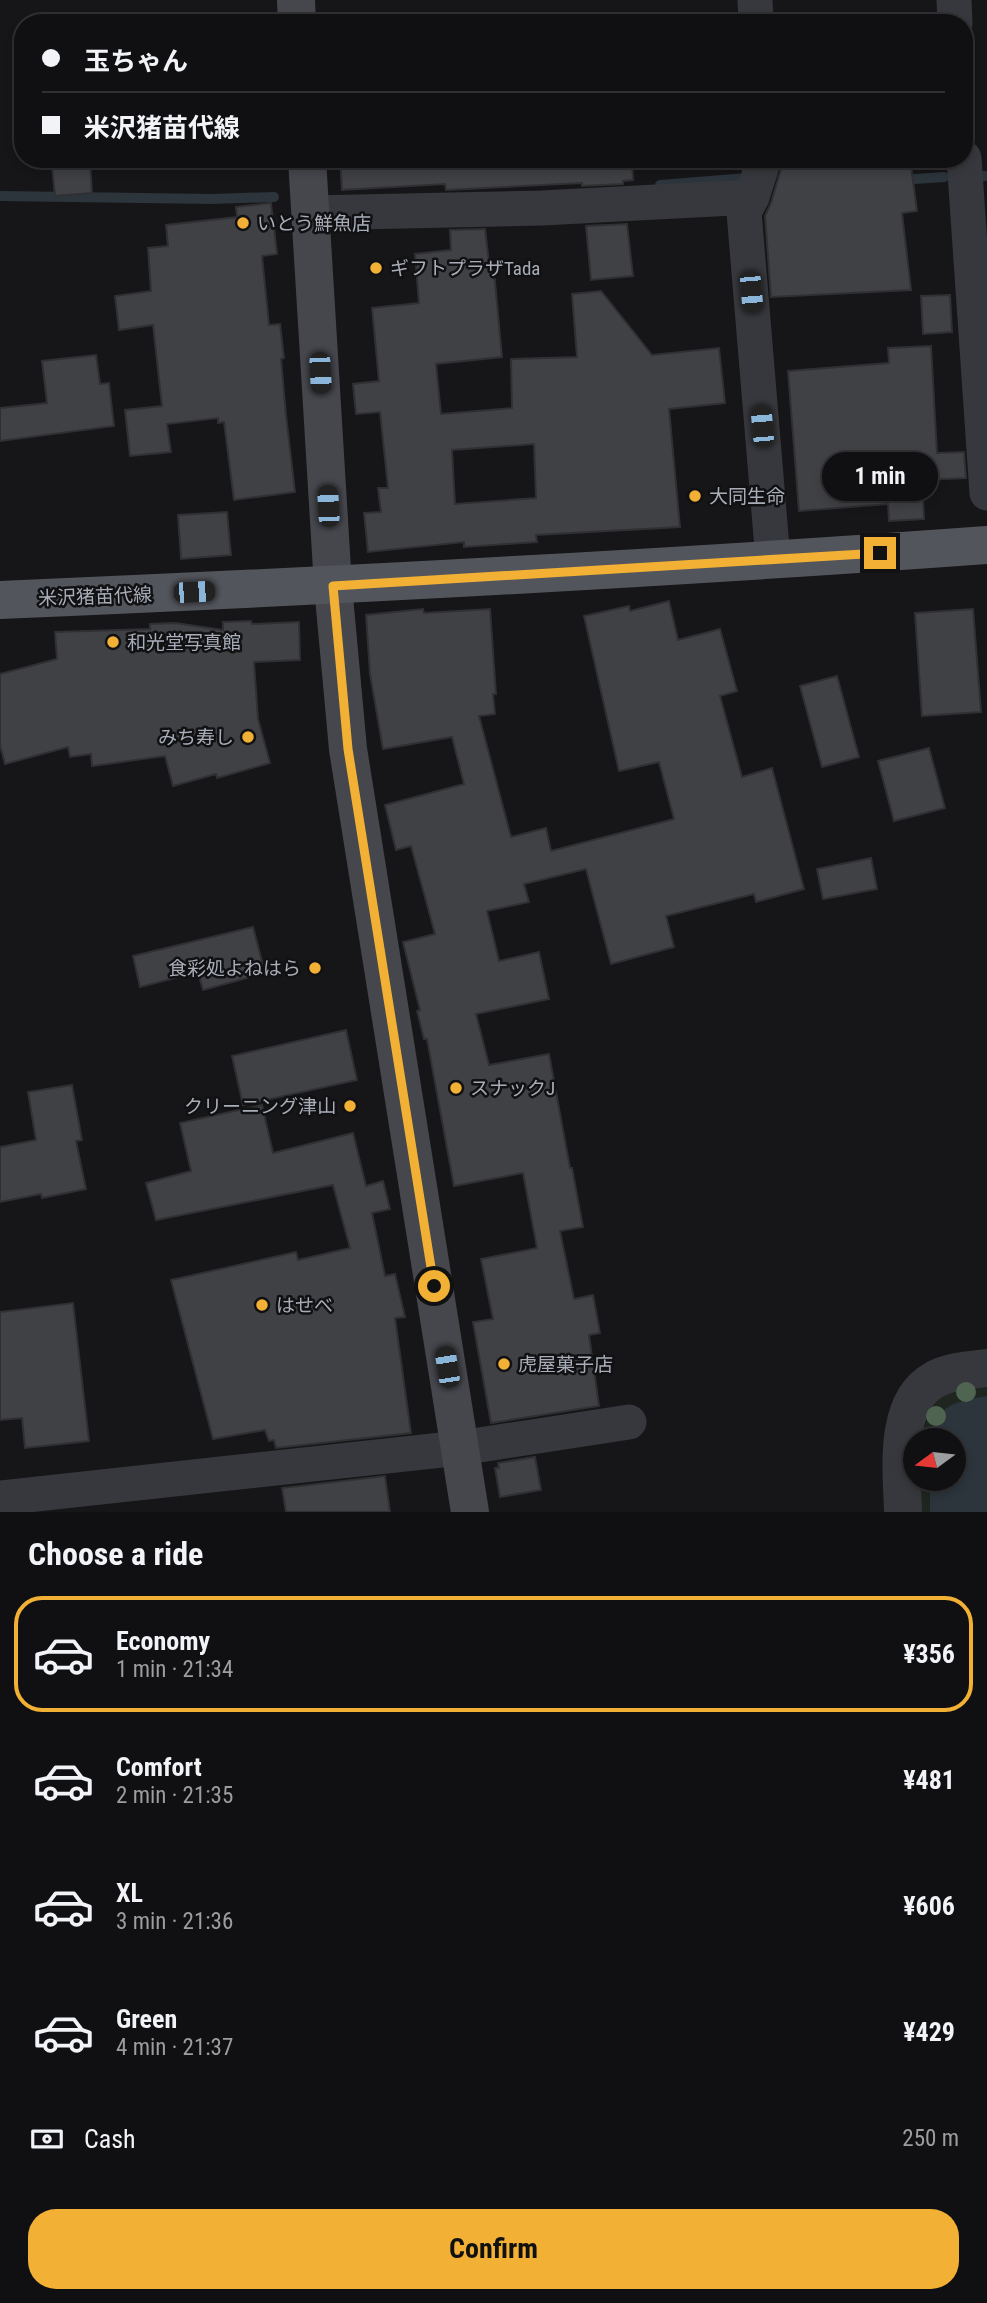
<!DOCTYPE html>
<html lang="en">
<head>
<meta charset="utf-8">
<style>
  :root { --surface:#101012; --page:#1e1e20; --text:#f1f3f6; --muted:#9c9d9f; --line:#303032; --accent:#f2b134 }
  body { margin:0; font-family:"Roboto Condensed","Noto Sans JP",sans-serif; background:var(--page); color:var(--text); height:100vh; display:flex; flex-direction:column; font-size:26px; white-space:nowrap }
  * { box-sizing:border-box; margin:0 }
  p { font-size:23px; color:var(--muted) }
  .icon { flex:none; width:38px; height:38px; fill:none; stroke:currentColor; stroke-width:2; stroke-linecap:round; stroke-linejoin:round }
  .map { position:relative; height:1512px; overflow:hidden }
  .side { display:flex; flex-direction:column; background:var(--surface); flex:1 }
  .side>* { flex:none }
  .top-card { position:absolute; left:14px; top:14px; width:959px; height:154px; border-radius:28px; box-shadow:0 4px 10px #0003,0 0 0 2px var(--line); display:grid; align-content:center; height:154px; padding:0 28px; background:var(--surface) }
  .needle { width:46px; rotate:255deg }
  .buttons { position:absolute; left:903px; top:1428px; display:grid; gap:14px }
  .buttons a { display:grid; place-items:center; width:63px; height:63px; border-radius:50%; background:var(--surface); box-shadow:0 4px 10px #0003,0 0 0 2px var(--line); font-size:35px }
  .end { position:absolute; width:32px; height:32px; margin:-16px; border:9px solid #f2b134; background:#111; box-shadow:0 0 0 4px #111 }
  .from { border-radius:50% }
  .bubble { position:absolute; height:49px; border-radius:24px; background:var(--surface); box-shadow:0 4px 10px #0003,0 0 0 2px var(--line); font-size:23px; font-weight:700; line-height:49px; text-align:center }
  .car { position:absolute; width:21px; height:42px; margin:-21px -10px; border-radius:9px; box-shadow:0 0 5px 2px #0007; background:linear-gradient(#222 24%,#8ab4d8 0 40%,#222 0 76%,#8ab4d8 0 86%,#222 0) }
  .top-card b { display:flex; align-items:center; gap:24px; height:66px; font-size:26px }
  .top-card b+b { border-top:2px solid var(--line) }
  .top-card i { width:18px; height:18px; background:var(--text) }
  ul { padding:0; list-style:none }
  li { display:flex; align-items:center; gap:21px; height:116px; margin:0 14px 10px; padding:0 14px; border:4px solid transparent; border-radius:28px }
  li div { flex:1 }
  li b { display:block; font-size:26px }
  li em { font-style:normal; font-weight:700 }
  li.on { border-color:var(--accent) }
  li>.icon { width:63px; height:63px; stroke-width:1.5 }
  h2 { padding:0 28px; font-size:32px; line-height:84px }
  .pay { display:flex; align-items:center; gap:18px; height:77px; padding:0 28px; font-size:26px }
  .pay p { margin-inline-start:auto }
  .button { display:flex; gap:14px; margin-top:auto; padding:14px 28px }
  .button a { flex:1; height:80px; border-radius:28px; background:var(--accent); color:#111; font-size:28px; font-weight:700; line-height:80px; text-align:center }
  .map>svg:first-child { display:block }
</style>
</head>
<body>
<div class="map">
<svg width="987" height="1512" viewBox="0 0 987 1512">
  <rect width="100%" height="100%" fill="#161618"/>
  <polygon fill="#1e261f" points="987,1382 987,1512 921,1512 921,1479 954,1479 954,1440 921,1440 929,1412 943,1393"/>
  <path fill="#2c353c" d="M987,1396V1512H930V1479H954V1440H930C936,1403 956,1402 987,1396Z"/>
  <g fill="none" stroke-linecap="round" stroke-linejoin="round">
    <g stroke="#2c353c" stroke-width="10">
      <polyline points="983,176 987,176"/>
      <polyline points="900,180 944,177"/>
      <polyline points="660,185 747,178"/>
      <polyline points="0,196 212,199 274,197"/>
    </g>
  </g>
  <g fill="#404145" stroke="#303034" stroke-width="2" fill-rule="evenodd">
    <polygon points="340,159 632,159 633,180 623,181 623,184 582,186 582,183 446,190 445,184 342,190"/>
    <polygon points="784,159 910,159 917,211 902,213 911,290 771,297 765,216 771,203"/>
    <polygon points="90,162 92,193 55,196 52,165"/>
    <polygon points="271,203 277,254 262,256 269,325 280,324 284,358 281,359 286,415 295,492 234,500 224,422 218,423 218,418 167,424 171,452 130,456 125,410 162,406 153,325 119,330 115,296 151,291 148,248 168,246 166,225 237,217 236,207"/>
    <polygon points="627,224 633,276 591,280 586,226"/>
    <path d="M485,229L490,271H494L502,357L436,364L441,414L512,408L511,359L577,357L572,294L601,291L652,355L719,348L725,403L669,409L680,527L536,535L537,542L464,547V542L368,552L364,513L381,512L378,488H388L380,412L356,414L353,384L379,381L372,308L419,303L415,254L451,250L450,230ZM534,444L536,498L455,504L452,450Z"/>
    <polygon points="950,295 952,332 923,334 921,296"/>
    <polygon points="931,346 937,453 964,452 966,478 922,480 924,519 889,521 888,504 799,511 788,371 889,363 888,348"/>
    <polygon points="96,355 100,384 109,383 114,426 0,441 0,408 47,403 42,361"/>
    <polygon points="227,512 231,555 181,559 178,515"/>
    <polygon points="669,601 678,640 720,629 737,691 720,696 742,777 772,768 804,889 756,902 754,894 666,916 674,947 611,964 586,869 524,884 529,902 487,911 499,961 539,952 549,999 476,1014 489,1065 549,1054 570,1168 572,1168 583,1227 560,1231 574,1299 593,1295 600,1333 589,1335 599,1406 491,1423 473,1322 493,1319 481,1259 537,1248 523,1173 454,1186 427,1039 424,1039 417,1011 420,1010 403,942 435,934 411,846 396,850 385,805 464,784 452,737 383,749 370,674 366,615 423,609 424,613 490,609 496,694 493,694 495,714 479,716 511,837 546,828 551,851 674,819 659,762 619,771 584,616 629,606 630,611"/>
    <polygon points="973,609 981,712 922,716 915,613"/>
    <polygon points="251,621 252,624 299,622 300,660 254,662 258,719 270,763 217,778 216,774 173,786 165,756 92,766 91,754 70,757 68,747 5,764 0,745 0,674 57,659 55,632 150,629 150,624 175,623 223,630 223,622"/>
    <polygon points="837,676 859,757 822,767 800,686"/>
    <polygon points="929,748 945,808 894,821 878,761"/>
    <polygon points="871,858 877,889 823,899 817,869"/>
    <polygon points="253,927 265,973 203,990 198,972 140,987 133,956"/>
    <polygon points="346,1030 357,1080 243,1105 232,1056"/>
    <polygon points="72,1085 82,1140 76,1141 86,1189 42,1198 41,1194 0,1202 0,1147 36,1140 28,1092"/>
    <polygon points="262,1105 273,1153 353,1133 366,1186 383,1181 390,1209 372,1213 385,1276 395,1274 405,1317 395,1318 411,1433 276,1448 274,1440 269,1441 265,1430 213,1439 171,1280 296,1252 298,1260 350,1248 333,1185 156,1220 146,1183 191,1171 180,1123"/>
    <polygon points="73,1303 89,1441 25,1448 22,1418 0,1420 0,1312"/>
    <polygon points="535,1457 541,1490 500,1497 495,1468 499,1468 498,1463"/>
    <polygon points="385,1476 390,1512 286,1512 282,1488"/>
  </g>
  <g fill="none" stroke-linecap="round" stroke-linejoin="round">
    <g stroke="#37383d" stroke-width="35">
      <polyline points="755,0 756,23"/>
      <polyline points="954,0 955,23"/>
      <polyline points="964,158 987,493"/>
      <polyline points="764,159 752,197 744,212 773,560"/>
      <polyline points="310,213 542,208 752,197"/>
      <polyline points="0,1498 460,1448 629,1422"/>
    </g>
    <path stroke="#37383d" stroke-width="38" d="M903,1512C902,1472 893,1403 934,1380C949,1371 970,1370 987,1368"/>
    <g stroke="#45474d" stroke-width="38">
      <polyline points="296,0 297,23"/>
      <polyline points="307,159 333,586 348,749 470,1512"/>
    </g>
    <path stroke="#53555c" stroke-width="38" d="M0,600C329,586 658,569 987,545"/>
  </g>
  <g fill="#506452">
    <circle cx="966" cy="1392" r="10"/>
    <circle cx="936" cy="1416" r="10"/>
  </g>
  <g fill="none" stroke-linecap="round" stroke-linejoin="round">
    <polyline stroke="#f2b134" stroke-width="9" points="434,1286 348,749 333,586 880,553"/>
  </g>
  <g fill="#f2b134" stroke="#111113" stroke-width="2.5">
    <circle cx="243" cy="223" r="7"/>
    <circle cx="376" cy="268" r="7"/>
    <circle cx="695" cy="496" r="7"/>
    <circle cx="113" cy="642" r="7"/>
    <circle cx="248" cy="737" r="7"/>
    <circle cx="315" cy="968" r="7"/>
    <circle cx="456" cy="1088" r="7"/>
    <circle cx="350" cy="1106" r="7"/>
    <circle cx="262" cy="1305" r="7"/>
    <circle cx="504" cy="1364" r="7"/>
  </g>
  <g text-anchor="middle" stroke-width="5" stroke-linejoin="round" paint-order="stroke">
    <g font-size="19" fill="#a8adb8" stroke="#111113" text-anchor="start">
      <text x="257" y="230">いとう鮮魚店</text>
      <text x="390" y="275">ギフトプラザTada</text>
      <text x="709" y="503">大同生命</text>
      <text x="127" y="649">和光堂写真館</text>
      <text x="234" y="744" text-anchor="end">みち寿し</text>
      <text x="301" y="975" text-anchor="end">食彩処よねはら</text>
      <text x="470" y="1095">スナックJ</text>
      <text x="336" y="1113" text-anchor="end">クリーニング津山</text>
      <text x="276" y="1312">はせべ</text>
      <text x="518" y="1371">虎屋菓子店</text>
    </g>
    <g font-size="19" fill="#a8adb8" stroke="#111113">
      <text transform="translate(95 596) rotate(-2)" y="7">米沢猪苗代線</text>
    </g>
  </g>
</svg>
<div class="buttons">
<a><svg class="needle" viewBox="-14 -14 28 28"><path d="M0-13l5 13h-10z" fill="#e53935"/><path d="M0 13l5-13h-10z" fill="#9c9d9f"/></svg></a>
</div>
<i class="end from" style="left:434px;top:1286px"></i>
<i class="end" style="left:880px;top:553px"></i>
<div class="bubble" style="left:822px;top:452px;width:116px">1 min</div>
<i class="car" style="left:751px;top:292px;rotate:175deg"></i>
<i class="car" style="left:320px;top:373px;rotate:177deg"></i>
<i class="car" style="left:762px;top:426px;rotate:355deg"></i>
<i class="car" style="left:328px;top:506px;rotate:357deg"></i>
<i class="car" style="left:194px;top:592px;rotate:87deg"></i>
<i class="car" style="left:447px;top:1367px;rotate:351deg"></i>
<div class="top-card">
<b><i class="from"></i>玉ちゃん</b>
<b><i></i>米沢猪苗代線</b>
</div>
</div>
<section class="side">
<h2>Choose a ride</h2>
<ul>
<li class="on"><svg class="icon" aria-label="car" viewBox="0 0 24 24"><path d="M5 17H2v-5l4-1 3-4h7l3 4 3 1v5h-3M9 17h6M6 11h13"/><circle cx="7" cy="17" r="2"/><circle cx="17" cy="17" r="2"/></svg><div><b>Economy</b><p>1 min · 21:34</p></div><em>¥356</em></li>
<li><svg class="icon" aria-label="car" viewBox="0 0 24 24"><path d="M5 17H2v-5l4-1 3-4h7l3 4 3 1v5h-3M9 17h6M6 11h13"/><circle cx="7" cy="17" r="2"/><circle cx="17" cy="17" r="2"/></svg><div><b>Comfort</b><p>2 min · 21:35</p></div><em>¥481</em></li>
<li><svg class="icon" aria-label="car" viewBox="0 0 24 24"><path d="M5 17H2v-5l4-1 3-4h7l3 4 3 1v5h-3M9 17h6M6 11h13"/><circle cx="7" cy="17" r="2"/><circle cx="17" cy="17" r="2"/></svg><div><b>XL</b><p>3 min · 21:36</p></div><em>¥606</em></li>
<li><svg class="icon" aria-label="car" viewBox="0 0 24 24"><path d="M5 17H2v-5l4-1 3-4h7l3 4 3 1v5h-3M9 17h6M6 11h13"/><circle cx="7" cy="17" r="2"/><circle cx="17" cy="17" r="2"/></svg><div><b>Green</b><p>4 min · 21:37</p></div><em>¥429</em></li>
</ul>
<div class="pay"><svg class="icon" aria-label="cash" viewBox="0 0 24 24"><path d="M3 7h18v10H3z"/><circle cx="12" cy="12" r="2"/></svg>Cash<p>250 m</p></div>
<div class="button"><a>Confirm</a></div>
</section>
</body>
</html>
